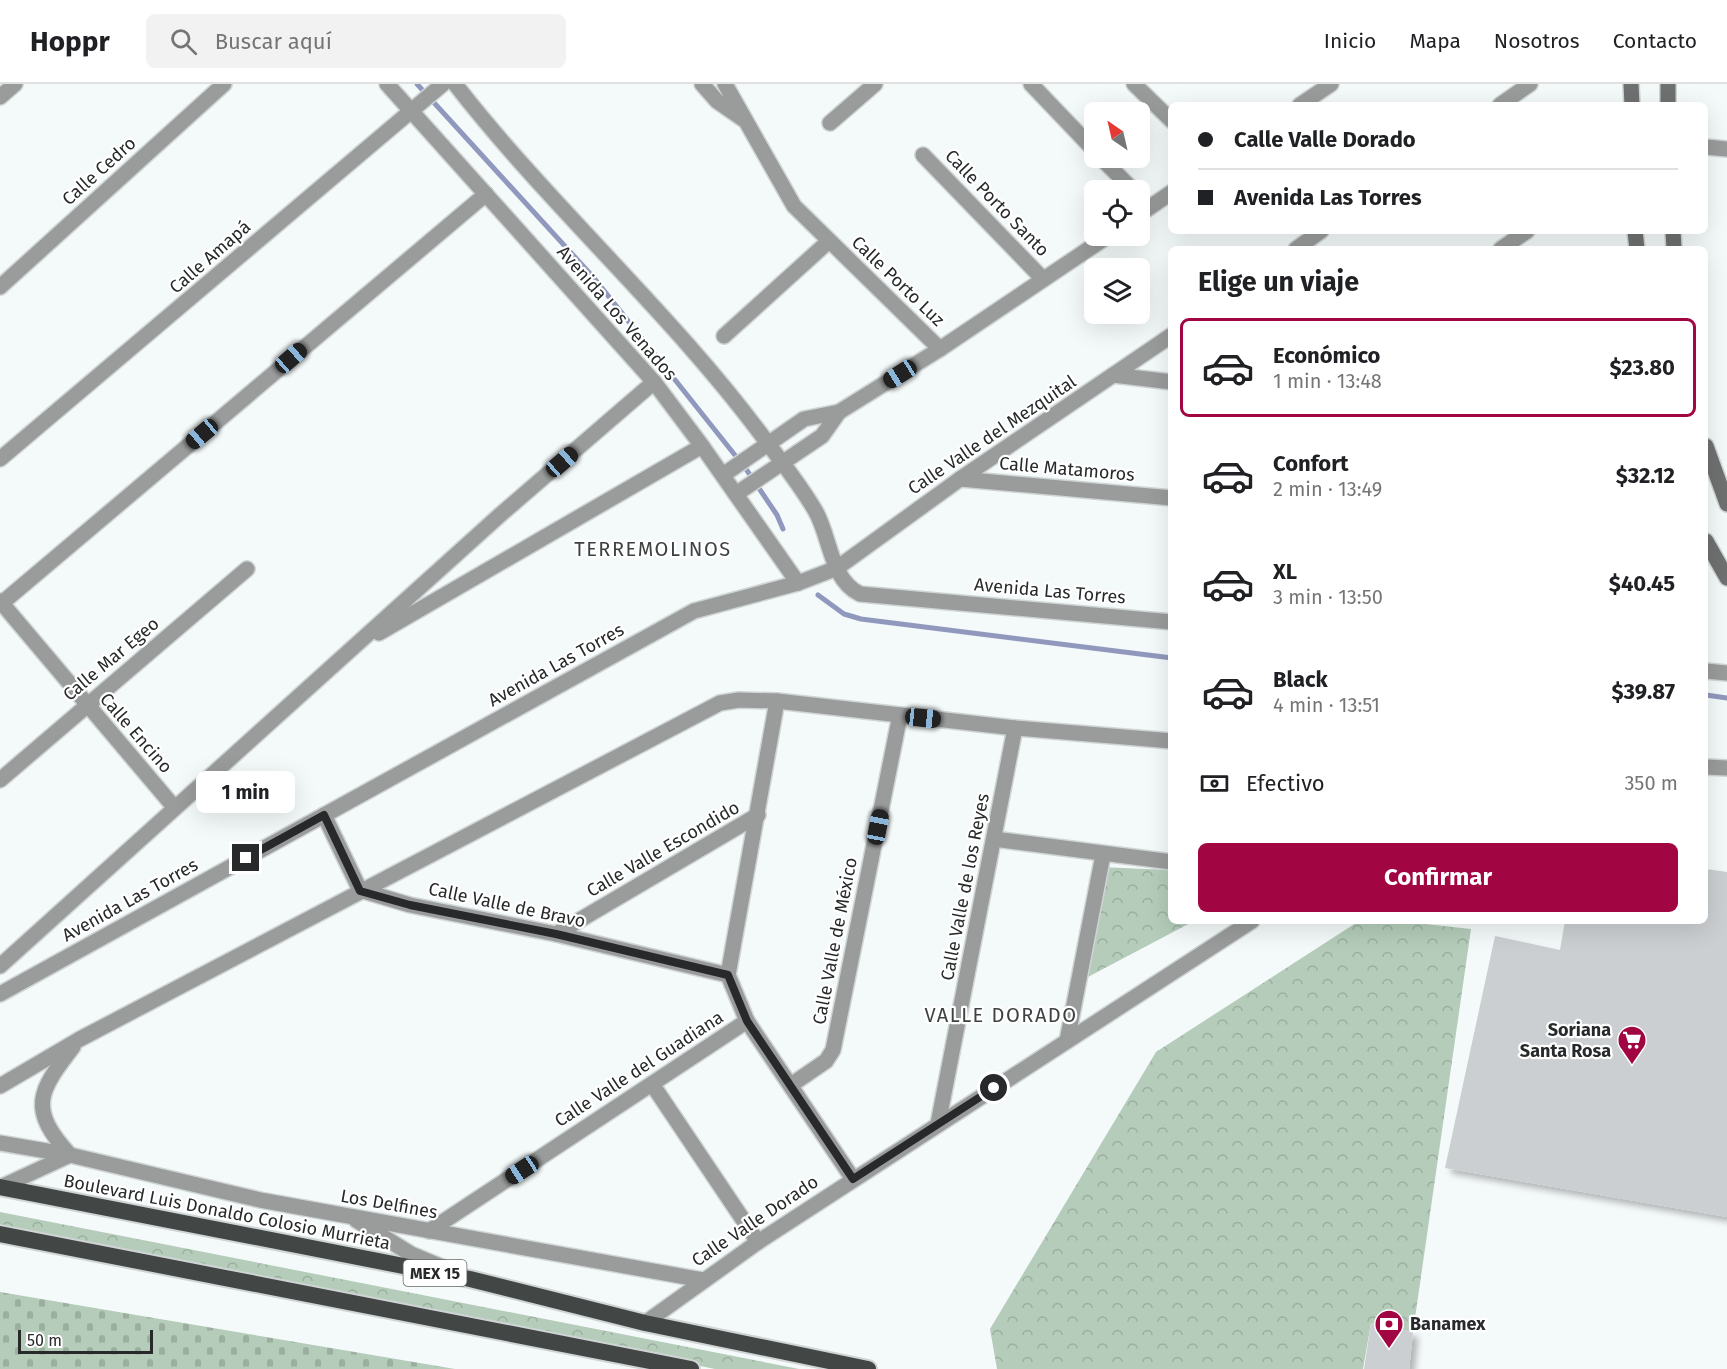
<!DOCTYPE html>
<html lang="es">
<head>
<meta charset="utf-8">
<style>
  :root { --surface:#fff; --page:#f2f2f2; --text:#202124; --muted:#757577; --line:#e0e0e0; --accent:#a10542 }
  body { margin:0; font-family:"Fira Sans",sans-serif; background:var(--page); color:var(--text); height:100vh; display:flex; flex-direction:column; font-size:22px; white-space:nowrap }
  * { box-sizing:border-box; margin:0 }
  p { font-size:20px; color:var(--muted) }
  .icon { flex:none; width:33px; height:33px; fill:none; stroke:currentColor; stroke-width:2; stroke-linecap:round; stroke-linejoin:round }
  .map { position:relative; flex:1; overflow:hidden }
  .drawer { position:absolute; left:1168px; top:162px; width:540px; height:678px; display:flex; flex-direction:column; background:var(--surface); border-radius:9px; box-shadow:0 6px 24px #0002 }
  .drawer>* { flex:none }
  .top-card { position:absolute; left:1168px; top:18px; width:540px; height:132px; border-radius:9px; box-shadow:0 6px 24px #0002; display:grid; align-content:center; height:132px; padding:0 30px; background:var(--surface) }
  .needle { width:39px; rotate:326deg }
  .controls { position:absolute; left:1084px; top:18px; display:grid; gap:12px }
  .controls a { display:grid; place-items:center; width:66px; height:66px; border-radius:9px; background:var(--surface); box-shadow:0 6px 24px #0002; font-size:30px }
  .scale { position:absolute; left:18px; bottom:15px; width:135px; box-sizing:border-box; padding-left:6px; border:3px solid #27292a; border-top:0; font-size:16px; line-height:21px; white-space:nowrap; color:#27292a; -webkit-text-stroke:4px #fff; paint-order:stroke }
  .end { position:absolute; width:27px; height:27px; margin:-14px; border:8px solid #27292a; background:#fff; box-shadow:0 0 0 3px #fff }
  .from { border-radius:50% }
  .bubble { position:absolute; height:42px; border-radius:9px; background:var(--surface); box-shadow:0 6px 24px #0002; font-size:20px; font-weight:700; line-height:42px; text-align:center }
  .car { position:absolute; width:18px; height:36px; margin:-18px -9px; border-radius:8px; box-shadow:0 0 4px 2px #0007; background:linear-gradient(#222 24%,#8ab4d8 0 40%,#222 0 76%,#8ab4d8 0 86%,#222 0) }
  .top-card b { display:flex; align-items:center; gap:21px; height:57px; font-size:22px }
  .top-card b+b { border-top:2px solid var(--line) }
  .top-card i { width:15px; height:15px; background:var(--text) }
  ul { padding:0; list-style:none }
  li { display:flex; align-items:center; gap:18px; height:99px; margin:0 12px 9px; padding:0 18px; border:3px solid transparent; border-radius:9px }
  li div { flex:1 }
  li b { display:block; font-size:22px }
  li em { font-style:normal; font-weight:700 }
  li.current { border-color:var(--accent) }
  li>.icon { width:54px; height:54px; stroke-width:1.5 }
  h2 { padding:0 30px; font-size:27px; line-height:72px }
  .pay { display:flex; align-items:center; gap:15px; height:66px; padding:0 30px; font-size:22px }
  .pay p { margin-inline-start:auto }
  .button { display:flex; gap:12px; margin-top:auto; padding:12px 30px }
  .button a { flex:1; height:69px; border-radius:9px; background:var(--accent); color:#fff; font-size:24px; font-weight:700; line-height:69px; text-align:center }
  header { display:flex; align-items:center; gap:36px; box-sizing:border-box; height:84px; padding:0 30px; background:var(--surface); border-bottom:2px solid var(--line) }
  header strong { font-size:28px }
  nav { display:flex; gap:33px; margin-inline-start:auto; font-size:21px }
  .search { width:420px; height:54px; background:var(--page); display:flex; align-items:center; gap:15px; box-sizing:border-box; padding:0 21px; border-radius:9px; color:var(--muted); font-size:22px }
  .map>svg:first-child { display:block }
</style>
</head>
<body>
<header>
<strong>Hoppr</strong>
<div class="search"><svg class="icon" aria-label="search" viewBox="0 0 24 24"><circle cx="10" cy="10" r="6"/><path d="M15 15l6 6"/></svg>Buscar aquí</div>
<nav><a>Inicio</a><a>Mapa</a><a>Nosotros</a><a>Contacto</a></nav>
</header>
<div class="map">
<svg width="1727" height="1285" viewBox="0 0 1727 1285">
  <defs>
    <pattern id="cemetery-stones" width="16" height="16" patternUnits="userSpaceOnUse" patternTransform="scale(1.5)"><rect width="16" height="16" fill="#b4ccb9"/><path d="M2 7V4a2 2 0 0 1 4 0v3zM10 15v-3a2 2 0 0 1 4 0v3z" fill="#9baf9f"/></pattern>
    <pattern id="park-crowns" width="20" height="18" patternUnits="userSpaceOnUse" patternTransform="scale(1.5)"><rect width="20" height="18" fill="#b4ccb9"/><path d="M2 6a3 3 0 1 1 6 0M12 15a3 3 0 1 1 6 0" fill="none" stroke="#9baf9f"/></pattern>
    <filter id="shadow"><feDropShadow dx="5.5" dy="5.5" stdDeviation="3" flood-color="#0004"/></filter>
  </defs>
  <rect width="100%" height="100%" fill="#f4f9fa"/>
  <polygon fill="url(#cemetery-stones)" points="0,1208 455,1285 0,1285"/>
  <g fill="url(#park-crowns)">
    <polygon points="1098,783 1171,786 1172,837 1194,837 1086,894"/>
    <polygon points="1359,837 1398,837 1471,845 1413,1248 1371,1239 1363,1285 997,1285 990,1245 1156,968"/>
    <polygon points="0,1128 799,1285 715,1285 418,1224 0,1144"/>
  </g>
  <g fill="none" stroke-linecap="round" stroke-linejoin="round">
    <g stroke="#9098bd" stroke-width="5">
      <polyline points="417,0 594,194 746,385 777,431 783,445"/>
      <polyline points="818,511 844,530 861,535 1172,574"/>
      <polyline points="1706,611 1727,614"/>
    </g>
  </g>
  <g fill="#cbcfd1" filter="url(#shadow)">
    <polygon points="1706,785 1727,788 1727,1133 1445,1084 1495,852 1560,866 1565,837 1706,837"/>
    <polygon points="1371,1239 1413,1248 1409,1285 1364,1285"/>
  </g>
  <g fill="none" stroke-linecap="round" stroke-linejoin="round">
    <g stroke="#cfd4d5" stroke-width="18">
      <g id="minor">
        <polyline points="702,0 717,17 743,35"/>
        <polyline points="725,0 794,122 940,265"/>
        <polyline points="1031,0 1095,67"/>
        <polyline points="1134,0 1172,37"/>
        <polyline points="0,13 15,0"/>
        <polyline points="1300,21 1331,0"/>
        <polyline points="830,39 875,0"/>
        <polyline points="1706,63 1727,65"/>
        <polyline points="923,71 1043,195"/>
        <polyline points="1101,74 1133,106"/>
        <polyline points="1140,130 1172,108"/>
        <polyline points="1501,165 1527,147"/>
        <polyline points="0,203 224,0"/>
        <polyline points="724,252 829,157"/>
        <polyline points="1113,291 1172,298"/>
        <polyline points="0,375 443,0"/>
        <polyline points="723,391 804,335 839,328 940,265 1108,152"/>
        <polyline points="960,395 1172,414"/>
        <polyline points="736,410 822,352 839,328"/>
        <polyline points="0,517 174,723"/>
        <polyline points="2,519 486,110"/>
        <polyline points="379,549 702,362"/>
        <polyline points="1706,683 1727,684"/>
        <polyline points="0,696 247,485"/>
        <polyline points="324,731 360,806 410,821 556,850 728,891"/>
        <polyline points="994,755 1172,778"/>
        <polyline points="556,850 758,731"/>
        <polyline points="0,882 500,431 654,298"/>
        <polyline points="747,937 853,1095"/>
        <polyline points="1067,957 1103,771"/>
        <polyline points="652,1000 758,1158"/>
        <polyline points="791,1001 826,977 833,966 900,631"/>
        <polyline points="0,1002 80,955 720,619 739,616 777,617 1015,644 1172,657"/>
        <polyline points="938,1040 1015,644"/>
        <polyline points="0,1059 70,1071"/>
        <path d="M70,1071C28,1025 38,1008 73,963"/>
        <polyline points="1,1103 70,1071 260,1116 703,1196"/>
        <polyline points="356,1136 411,1170 454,1188"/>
        <polyline points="429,1147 747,937 728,891 777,617"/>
        <polyline points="645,1239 758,1158 1252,837"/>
      </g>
    </g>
    <g stroke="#cfd4d5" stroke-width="18">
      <g id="tertiary">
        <polyline points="387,0 654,298 702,362 798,499"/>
        <path d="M455,0C553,126 675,232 769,361C785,382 803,405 816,428C831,455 830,495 860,510L1172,538"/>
        <polyline points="1500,21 1530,0"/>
        <polyline points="1296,165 1321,147"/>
        <polyline points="1706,587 1727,589"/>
        <polyline points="0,910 694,527 798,499 837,484 960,395 1172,251"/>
      </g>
    </g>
    <g stroke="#cfd4d5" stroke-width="18">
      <g id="secondary">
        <polyline points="1631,0 1632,21"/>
        <polyline points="1668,0 1668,21"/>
        <polyline points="1635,147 1637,165"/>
        <polyline points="1673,147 1674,165"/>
        <polyline points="1706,362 1727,420"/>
        <polyline points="1706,457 1727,494"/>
      </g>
    </g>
    <g stroke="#cfd4d5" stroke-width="20">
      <g id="trunk">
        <polyline points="0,1103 470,1195 645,1239 868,1285"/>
        <polyline points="0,1150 691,1285"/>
      </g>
    </g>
    <use href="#minor" stroke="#9a9c9c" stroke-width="15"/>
    <use href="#tertiary" stroke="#9a9c9c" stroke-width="15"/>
    <use href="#secondary" stroke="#6e7170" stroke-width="15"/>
    <use href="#trunk" stroke="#424645" stroke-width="16"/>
  </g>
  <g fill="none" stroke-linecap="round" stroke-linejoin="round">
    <polyline stroke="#27292a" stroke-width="8" points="246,774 324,731 360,807 410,821 556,850 728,891 747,937 853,1095 994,1004"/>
  </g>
  <defs>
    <g id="supermarket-pin" transform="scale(1.5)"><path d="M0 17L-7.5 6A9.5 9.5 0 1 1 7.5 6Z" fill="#a10542" stroke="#fff"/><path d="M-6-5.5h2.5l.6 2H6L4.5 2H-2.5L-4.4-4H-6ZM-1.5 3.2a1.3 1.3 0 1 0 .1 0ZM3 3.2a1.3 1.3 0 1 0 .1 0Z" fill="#fff"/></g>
    <g id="bank-pin" transform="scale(1.5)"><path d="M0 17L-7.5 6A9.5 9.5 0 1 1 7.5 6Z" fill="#a10542" stroke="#fff"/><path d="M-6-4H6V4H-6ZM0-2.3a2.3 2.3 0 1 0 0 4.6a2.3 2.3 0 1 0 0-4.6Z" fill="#fff"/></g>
  </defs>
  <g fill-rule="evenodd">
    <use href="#supermarket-pin" x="1632" y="956"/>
    <use href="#bank-pin" x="1389" y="1240"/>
  </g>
  <g text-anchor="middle" stroke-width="4.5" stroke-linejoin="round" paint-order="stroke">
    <rect fill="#fff" stroke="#68696a" stroke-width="1.5" x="403.5" y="1176" width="63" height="26" rx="4.5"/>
    <g font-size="16" font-weight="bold" fill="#27292a">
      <text x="435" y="1195">MEX 15</text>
    </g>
    <g font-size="18" fill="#27292a" stroke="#fff">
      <text transform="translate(99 87) rotate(-42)" y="6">Calle Cedro</text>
      <text transform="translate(997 119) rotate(46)" y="6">Calle Porto Santo</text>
      <text transform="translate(210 173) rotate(-41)" y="6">Calle Amapá</text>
      <text transform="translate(898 197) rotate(44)" y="6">Calle Porto Luz</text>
      <text transform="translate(617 229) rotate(49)" y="6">Avenida Los Venados</text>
      <text transform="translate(992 351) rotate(-34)" y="6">Calle Valle del Mezquital</text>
      <text transform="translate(1067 385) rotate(5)" y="6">Calle Matamoros</text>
      <text transform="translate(1050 507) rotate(5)" y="6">Avenida Las Torres</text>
      <text transform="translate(111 575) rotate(-40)" y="6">Calle Mar Egeo</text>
      <text transform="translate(556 581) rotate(-29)" y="6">Avenida Las Torres</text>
      <text transform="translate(136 649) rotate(49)" y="6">Calle Encino</text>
      <text transform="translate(663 765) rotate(-30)" y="6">Calle Valle Escondido</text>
      <text transform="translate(965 803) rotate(-79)" y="6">Calle Valle de los Reyes</text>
      <text transform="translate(130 816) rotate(-29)" y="6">Avenida Las Torres</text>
      <text transform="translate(507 821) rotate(12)" y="6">Calle Valle de Bravo</text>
      <text transform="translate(835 857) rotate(-79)" y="6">Calle Valle de México</text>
      <text transform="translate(639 985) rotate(-33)" y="6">Calle Valle del Guadiana</text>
      <text transform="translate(389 1120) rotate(10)" y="6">Los Delfines</text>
      <text transform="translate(227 1128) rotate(11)" y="6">Boulevard Luis Donaldo Colosio Murrieta</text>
      <text transform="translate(755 1137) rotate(-34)" y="6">Calle Valle Dorado</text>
    </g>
    <g font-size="18" font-weight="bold" fill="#27292a" stroke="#fff" text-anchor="end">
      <text x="1611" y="952">Soriana<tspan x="1611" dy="21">Santa Rosa</tspan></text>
      <text x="1410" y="1246" text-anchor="start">Banamex</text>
    </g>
    <g font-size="20" letter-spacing="1.5" fill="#3e4243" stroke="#fff">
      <text x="653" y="472">TERREMOLINOS</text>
      <text x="1001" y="938">VALLE DORADO</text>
    </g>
  </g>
</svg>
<div class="controls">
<a><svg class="needle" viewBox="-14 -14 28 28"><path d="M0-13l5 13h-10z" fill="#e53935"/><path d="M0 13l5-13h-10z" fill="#757577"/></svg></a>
<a><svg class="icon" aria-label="locate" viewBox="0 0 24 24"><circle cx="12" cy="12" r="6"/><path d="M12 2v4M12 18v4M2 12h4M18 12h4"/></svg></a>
<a><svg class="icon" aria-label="layers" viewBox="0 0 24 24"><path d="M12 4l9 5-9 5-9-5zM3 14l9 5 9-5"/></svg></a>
</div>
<div class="scale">50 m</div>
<i class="end from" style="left:994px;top:1004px"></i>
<i class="end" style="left:246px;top:774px"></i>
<div class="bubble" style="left:196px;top:687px;width:99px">1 min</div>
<i class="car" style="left:291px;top:274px;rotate:49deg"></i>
<i class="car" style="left:900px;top:290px;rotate:238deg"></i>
<i class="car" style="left:202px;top:350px;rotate:230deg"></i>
<i class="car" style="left:562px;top:378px;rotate:49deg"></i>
<i class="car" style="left:923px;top:634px;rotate:96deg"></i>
<i class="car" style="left:878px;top:743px;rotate:11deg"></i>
<i class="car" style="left:522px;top:1086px;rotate:237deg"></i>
<div class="top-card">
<b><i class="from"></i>Calle Valle Dorado</b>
<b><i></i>Avenida Las Torres</b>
</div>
<section class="drawer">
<h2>Elige un viaje</h2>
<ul>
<li class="current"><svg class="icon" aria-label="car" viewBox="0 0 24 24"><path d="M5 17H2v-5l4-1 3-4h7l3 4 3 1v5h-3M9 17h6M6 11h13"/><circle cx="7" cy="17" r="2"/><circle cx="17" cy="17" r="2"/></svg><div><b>Económico</b><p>1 min · 13:48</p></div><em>$23.80</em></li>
<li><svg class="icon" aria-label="car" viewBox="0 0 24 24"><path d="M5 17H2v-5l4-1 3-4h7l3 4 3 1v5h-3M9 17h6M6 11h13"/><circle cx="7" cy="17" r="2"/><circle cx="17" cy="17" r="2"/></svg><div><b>Confort</b><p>2 min · 13:49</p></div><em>$32.12</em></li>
<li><svg class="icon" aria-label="car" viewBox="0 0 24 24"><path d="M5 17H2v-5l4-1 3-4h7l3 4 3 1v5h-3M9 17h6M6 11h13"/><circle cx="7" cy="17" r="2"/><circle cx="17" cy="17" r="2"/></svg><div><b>XL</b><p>3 min · 13:50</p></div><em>$40.45</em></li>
<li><svg class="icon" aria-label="car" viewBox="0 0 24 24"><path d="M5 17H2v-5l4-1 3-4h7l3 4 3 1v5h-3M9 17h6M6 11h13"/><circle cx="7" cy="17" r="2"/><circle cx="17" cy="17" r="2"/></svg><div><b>Black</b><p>4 min · 13:51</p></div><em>$39.87</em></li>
</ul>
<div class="pay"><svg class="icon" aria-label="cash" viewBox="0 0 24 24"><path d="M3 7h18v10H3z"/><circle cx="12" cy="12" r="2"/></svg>Efectivo<p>350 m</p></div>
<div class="button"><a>Confirmar</a></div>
</section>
</div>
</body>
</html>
